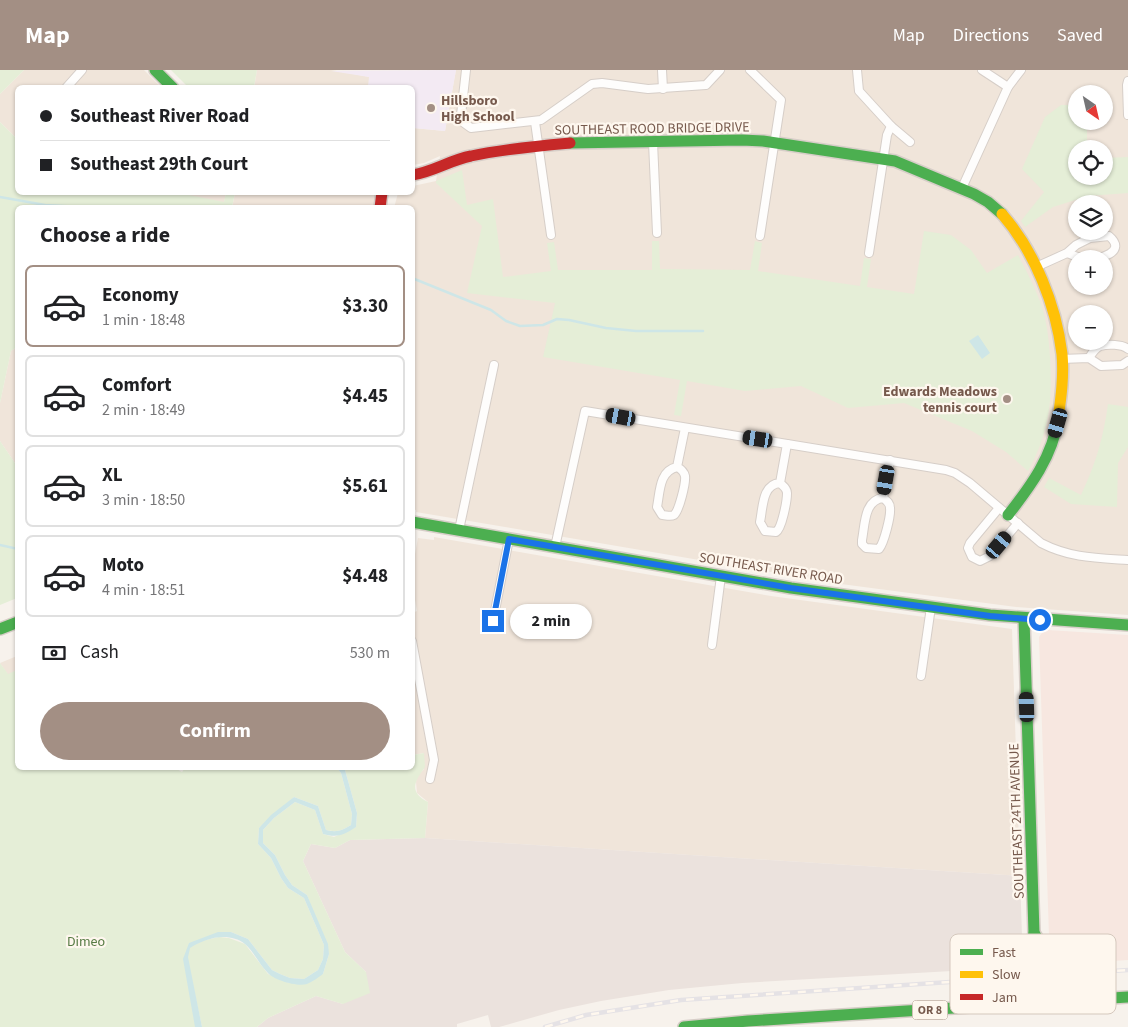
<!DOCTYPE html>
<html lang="en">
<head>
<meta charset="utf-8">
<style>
  :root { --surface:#fff; --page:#f6f6f6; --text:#202124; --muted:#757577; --line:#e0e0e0; --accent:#a38f84 }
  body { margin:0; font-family:"Source Sans 3",sans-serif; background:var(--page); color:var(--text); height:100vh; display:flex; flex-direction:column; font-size:19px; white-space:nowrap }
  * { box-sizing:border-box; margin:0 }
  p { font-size:16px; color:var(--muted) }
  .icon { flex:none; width:28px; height:28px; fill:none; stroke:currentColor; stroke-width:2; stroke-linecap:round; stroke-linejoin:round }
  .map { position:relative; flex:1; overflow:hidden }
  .details { position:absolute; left:15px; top:135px; width:400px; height:565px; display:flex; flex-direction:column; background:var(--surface); border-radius:8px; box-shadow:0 1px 4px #0004 }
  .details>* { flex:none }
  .hud { position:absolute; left:15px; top:15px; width:400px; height:110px; border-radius:8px; box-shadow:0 1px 4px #0004; display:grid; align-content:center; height:110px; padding:0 25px; background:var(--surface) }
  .needle { width:32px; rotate:146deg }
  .fabs { position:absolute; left:1068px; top:15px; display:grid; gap:10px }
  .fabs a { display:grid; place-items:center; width:45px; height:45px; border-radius:50%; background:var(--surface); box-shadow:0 1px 4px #0004; font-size:25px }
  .end { position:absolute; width:22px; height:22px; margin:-11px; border:6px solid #1a73e8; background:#fff; box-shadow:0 0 0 2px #fff }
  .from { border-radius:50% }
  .bubble { position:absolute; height:35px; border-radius:18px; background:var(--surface); box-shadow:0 1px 4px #0004; font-size:16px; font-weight:700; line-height:35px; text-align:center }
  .car { position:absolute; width:15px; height:30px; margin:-15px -8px; border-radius:6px; box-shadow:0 0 4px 1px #0007; background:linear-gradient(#222 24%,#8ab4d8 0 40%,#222 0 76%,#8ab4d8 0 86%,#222 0) }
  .hud b { display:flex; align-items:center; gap:18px; height:48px; font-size:19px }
  .hud b+b { border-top:1px solid var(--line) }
  .hud i { width:12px; height:12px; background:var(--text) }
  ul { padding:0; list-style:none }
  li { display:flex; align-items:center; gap:15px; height:82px; margin:0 10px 8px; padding:0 15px; border:2px solid var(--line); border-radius:8px }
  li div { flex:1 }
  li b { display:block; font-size:19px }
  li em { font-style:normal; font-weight:700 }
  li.selected { border-color:var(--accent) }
  li>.icon { width:45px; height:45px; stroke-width:1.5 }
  h2 { padding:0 25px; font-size:22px; line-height:60px }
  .pay { display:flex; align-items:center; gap:12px; height:55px; padding:0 25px; font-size:19px }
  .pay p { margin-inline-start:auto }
  .primary-button { display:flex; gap:10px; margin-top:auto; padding:10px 25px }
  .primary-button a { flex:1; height:58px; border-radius:30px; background:var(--accent); color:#fff; font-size:20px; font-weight:700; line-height:58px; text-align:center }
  header { display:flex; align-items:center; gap:30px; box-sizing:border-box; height:70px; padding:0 25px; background:var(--accent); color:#fff }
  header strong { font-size:24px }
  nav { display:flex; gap:28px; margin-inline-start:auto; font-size:18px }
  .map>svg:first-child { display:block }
</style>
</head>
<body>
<header>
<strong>Map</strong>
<nav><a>Map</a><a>Directions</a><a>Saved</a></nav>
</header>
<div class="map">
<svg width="1128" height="957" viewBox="0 0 1128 957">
  <rect width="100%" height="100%" fill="#f7f2ec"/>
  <g fill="#f0e5da" fill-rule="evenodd">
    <polygon points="24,0 144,0 161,17 18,18 17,69 0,52 0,24"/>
    <polygon points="257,0 331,0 370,7 368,17 254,18"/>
    <path d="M456,0H1128V545L1016,537L841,514L505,457L416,442V440L412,439V138H394L398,123L412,122L413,116L436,111L440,86L424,93L413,95V58L445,61ZM1076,24H1104V51H1076ZM1076,79H1104V106H1076ZM1076,134H1104V161H1076ZM1076,189H1104V216H1076ZM1076,244H1104V271H1076Z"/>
    <polygon points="175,123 226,123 224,133"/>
    <polygon points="235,123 378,123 374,137 232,138"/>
    <polygon points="17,277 17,396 0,371 0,333 11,281"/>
    <polygon points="434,467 771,526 1012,559 1020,806 425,768 428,732 417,723 416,712 417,706 424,699 424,683 413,685 412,543 417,541 413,518 412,500 418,468 434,470"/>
    <polygon points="17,586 17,600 8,605 0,593"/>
  </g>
  <polygon fill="#f7e7e0" points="1048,560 1128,565 1128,890 1050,895 1039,567 1042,563"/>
  <polygon fill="#ebe2dd" points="425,768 1020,806 1023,897 742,913 669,920 601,931 559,940 499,957 491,957 488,945 457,954 457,957 257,957 268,948 316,926 343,934 366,902 345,882 303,791 311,774 335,778 350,770"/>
  <polygon fill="#f3eaf3" points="456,0 445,61 413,58 412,18 368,17 369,7 331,1"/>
  <g fill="#e5eed7">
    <polygon points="0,0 24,0 0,24"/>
    <polygon points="171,0 257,0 254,17 189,18"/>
    <polygon points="1061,35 1076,35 1076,51 1087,51 1087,79 1076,79 1076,106 1104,106 1104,88 1128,87 1128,123 1088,126 1053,137 1025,157 1021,151 1044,122 1022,99 1045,47"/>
    <polygon points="0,52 17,69 18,122 174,122 224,132 226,123 235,123 232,137 18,138 17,277 11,281 0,333"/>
    <path d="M462,100L467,135L493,129L503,207L551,201L547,173L554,172L558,200H652V171H659L660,199L750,200L755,171L762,173L758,201L860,216L864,188L871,189L867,217L914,224L924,161L951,165L971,180L987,203L1018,185C1027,202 1036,219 1042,237C1047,253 1049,270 1050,287C1053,330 1049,363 1028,401L1006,382L972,361L904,333L848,338L801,316L745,321L687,311L681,346L674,345L680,310L543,287L555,233L467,223L482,156L436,113V111Z"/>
    <path d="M1108,334L1128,337V377L1118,393L1117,437L1071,434L1044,417L1049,408L1081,425C1096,393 1103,369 1108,334Z"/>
    <polygon points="0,371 17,396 17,528 0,535"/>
    <path d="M0,593L8,604L17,600L18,698H175L182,702L185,698H337L341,703L352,744L351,755C343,760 337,763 326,760L318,736L294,727L259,758L258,774L271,788L281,808L288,818L304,828L324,875L323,889L318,900L304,909L290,908L280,904L272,900L248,869L231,862L201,871L219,867L229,868L245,874L268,904L289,913L323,904L329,884L307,825L292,815L285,805L275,785L263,773V760L274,748L295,732L315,740L323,764L334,767L356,757L357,743L345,700L343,698H412L413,685L424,683L425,697C416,710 407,721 428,732L425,768L350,770L335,778L311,774L303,791L345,882L366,902L370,923L343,934L316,926L268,948L257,957H202L188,892L201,957H0Z"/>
  </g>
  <g fill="#cee6e7">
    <polygon points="978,265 990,283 982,289 969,271"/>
    <path d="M337,698H343L345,700L357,743L356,757C344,765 337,768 323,764L315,740L295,732L274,748L263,760V773L275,785L285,805L292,815L307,825L328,874L329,884L323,904C319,907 312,912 307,914C297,917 273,910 267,902C259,894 254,882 245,874C229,861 205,868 190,878L188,887L202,957H195L183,889L189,873L218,862H231L248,869L272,900L280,904L290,908L304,909L318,900L323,889L324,875L304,828L288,818L281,808L271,788L258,774L259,758L271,745L294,727L318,736L326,760C337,763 343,760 351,755L352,744L341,703Z"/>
  </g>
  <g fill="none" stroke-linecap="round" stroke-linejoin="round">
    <g stroke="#cee6e7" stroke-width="2.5">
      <polyline points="0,127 45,135 98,138"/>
      <polyline points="412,208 491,240 506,251 520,256 543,255 557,249 569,250 606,258 636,261 703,261"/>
      <polyline points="0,475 18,479"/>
    </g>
    <g stroke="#d6cec8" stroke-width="10">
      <g id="street">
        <polyline points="466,0 461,45 464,53 471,58 541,50 592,14 602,13 648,19 706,15 720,0"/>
        <polyline points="662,0 663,19"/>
        <polyline points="750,0 781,30 760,166"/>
        <polyline points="857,0 859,21 891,56 887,65 869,183"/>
        <polyline points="982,0 1008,17"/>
        <polyline points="1128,11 1127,15 1128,45"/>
        <polyline points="66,18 82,0"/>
        <polyline points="535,52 551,165"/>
        <polyline points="891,56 910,72"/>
        <polyline points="653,72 657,163"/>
        <polyline points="962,118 1008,17 1021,0"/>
        <path d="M1036,197L1067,183L1076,175L1090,168L1109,166C1128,182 1099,190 1086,189C1079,188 1073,185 1067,183"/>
        <path d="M1089,288C1092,283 1095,278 1100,276C1108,274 1122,274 1128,279"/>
        <polyline points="1061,289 1089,288 1101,296 1122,295 1128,291"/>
        <path d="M677,397C681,399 684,402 685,406C686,413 679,441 674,445C670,447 666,445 662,445L657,437C660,422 659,401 677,397L685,358"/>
        <path d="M780,413C783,416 787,418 787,423C787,431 782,458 776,462L765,461L760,452C763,438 762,414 780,413L787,374"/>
        <path d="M883,428C887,431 890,433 890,438C891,446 884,473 879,479L866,478L862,474V470C865,455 864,430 883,428L890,390"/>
        <polyline points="999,438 970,473 968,478 972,487 980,491 990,486 1018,453"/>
        <polyline points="459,460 494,295"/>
        <path d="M555,477L585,341L946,400L955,403L970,413L1041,473C1070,488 1096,488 1128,490"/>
        <polyline points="493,551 509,469"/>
        <polyline points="412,571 434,690 430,709"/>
        <polyline points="712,575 721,506"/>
        <polyline points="921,606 931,537"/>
      </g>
    </g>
    <g stroke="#d7cec8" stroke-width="14">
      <g id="fast">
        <polyline points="155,0 173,18"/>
        <polyline points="570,73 742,70 763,71 895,91 974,124 988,132 1002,144"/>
        <path d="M1008,445C1030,417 1053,386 1058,349"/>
        <polyline points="412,452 791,518 990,545 1128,555"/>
        <polyline points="1024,549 1034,863 1030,880 1031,933"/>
        <polyline points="0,559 18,552"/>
        <polyline points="1034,863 1040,872 1044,932"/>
        <polyline points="684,957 748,951 1128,927"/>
      </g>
    </g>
    <g stroke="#d7cec8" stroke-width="14">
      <path id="slow" d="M1002,144C1035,182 1056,235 1062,284C1064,306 1061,328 1058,349"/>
    </g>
    <g stroke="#d7cec8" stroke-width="14">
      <g id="jam">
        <path d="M412,105C433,102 450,90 471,86C503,79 537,76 570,73"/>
        <polyline points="380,138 382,122"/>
      </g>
    </g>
    <use href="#street" stroke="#fefdfc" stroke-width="8"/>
    <use href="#fast" stroke="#4caf50" stroke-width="11"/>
    <use href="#slow" stroke="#ffc107" stroke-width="11"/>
    <use href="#jam" stroke="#c62828" stroke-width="11"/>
    <g stroke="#e5e2e5" stroke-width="4.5">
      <polyline id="rail" points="545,957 586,945 681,930 1128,900"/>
    </g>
    <use href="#rail" stroke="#fef7ee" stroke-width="2.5" stroke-dasharray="8" stroke-linecap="butt"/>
  </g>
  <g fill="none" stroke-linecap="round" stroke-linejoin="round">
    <polyline stroke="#1a73e8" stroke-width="6" points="493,551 509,469 791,518 990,546 1040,550"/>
  </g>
  <g fill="#a38f84" stroke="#fef7ee" stroke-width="2">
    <circle cx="431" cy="38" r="5"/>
    <circle cx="1007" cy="329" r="5"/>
  </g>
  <g text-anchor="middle" stroke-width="4.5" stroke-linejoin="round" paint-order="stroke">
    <rect fill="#fef7ee" stroke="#9f887d" stroke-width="1" x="912.5" y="930.5" width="35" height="19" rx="4"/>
    <g font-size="12" font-weight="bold" fill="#76594c">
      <text x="930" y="944">OR 8</text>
    </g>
    <g font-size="14" font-weight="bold" fill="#76594c" stroke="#fef7ee" text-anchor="start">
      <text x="441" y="35">Hillsboro<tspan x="441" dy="16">High School</tspan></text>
      <text x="997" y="326" text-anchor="end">Edwards Meadows<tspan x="997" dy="16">tennis court</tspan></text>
    </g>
    <g font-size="14" fill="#76594c" stroke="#fef7ee">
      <text transform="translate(652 58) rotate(-1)" y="5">SOUTHEAST ROOD BRIDGE DRIVE</text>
      <text transform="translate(771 498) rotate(9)" y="5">SOUTHEAST RIVER ROAD</text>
      <text transform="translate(1016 751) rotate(-92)" y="5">SOUTHEAST 24TH AVENUE</text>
    </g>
    <g font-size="14" fill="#577b44" stroke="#fef7ee">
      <text x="86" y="876">Dimeo</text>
    </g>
  </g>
  <rect x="950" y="864" width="166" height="80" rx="8" fill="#fef7ee" stroke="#d5c8bd" stroke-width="1"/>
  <rect x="960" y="879" width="23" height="6" fill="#4caf50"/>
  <rect x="960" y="901" width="23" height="7" fill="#ffc107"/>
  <rect x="960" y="924" width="23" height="6" fill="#c62828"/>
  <g font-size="14" fill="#76594c">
    <text x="992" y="887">Fast</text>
    <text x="992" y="909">Slow</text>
    <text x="992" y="932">Jam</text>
  </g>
</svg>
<div class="fabs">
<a><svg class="needle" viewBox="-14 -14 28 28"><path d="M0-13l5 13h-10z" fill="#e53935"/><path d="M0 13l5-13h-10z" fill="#757577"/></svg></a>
<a><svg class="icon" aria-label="locate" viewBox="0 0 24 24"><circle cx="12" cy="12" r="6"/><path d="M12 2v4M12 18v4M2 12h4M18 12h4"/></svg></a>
<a><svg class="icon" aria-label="layers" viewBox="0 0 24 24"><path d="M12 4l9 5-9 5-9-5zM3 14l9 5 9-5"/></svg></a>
<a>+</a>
<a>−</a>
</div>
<i class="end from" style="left:1040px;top:550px"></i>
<i class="end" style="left:493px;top:551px"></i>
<div class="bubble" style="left:510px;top:534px;width:82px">2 min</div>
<i class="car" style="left:621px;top:347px;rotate:280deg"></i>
<i class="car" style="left:1058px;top:353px;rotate:196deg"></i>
<i class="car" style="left:758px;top:369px;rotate:279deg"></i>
<i class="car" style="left:886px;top:410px;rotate:190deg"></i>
<i class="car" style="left:999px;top:475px;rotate:40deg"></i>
<i class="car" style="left:1027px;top:637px;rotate:358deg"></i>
<div class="hud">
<b><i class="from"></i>Southeast River Road</b>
<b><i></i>Southeast 29th Court</b>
</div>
<section class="details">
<h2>Choose a ride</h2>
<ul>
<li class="selected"><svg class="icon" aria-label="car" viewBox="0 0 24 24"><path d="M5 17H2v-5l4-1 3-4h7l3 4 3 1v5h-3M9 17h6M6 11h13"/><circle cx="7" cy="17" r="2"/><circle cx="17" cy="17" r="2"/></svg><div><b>Economy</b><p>1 min · 18:48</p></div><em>$3.30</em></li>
<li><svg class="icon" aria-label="car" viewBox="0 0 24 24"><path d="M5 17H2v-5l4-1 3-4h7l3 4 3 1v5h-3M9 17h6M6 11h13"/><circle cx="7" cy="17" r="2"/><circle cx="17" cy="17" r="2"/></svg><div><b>Comfort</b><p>2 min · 18:49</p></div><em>$4.45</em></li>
<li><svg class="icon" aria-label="car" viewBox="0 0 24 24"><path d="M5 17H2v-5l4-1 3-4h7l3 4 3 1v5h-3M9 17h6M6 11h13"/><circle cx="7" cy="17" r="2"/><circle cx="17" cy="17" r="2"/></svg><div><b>XL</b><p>3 min · 18:50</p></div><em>$5.61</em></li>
<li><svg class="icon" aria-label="car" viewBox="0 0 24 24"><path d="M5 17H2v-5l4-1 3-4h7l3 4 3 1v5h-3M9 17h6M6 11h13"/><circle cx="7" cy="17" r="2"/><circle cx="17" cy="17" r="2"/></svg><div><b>Moto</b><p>4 min · 18:51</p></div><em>$4.48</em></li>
</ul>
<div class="pay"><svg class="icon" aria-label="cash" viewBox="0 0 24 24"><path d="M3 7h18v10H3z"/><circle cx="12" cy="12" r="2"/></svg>Cash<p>530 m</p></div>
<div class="primary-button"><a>Confirm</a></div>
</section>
</div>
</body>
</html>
